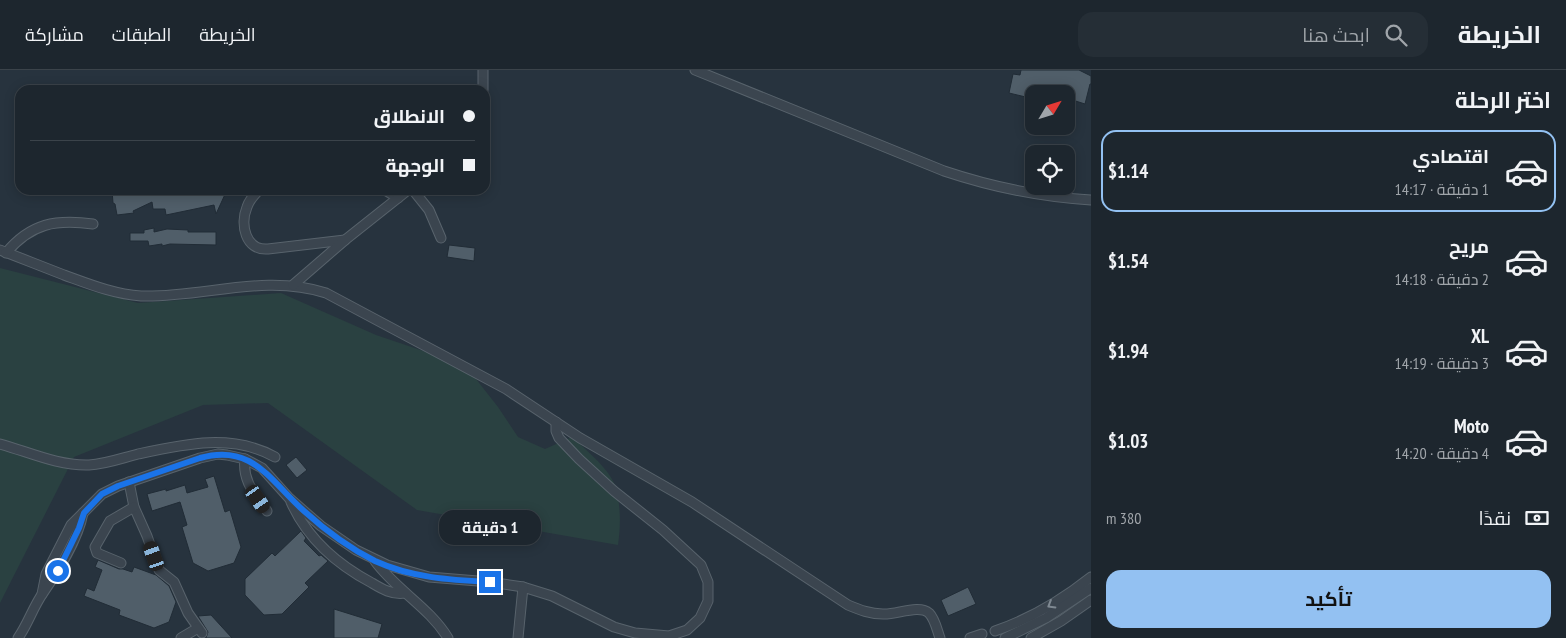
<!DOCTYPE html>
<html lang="ar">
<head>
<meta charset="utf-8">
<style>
  :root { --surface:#1d262e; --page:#252e36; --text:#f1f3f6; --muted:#a0a5aa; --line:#3b434a; --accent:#93c1f2 }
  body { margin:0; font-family:"PT Sans Narrow",Cairo,sans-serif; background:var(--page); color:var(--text); direction:rtl; height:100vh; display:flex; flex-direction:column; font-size:19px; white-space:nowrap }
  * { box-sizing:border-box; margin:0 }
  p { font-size:16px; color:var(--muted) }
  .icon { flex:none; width:28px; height:28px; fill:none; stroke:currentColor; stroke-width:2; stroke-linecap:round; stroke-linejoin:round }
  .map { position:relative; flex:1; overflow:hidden; direction:ltr }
  .panel { display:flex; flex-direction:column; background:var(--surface); width:475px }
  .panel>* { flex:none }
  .banner { position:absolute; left:15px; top:15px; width:475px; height:110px; border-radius:15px; box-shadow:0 2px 12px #0003,0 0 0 1px var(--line); direction:rtl; display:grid; align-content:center; height:110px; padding:0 15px; background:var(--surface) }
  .needle { width:32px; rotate:52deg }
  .tools { position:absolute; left:1025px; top:15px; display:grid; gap:10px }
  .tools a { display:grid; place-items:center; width:50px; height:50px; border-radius:10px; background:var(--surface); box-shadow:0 2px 12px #0003,0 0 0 1px var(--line); font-size:25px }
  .end { position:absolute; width:22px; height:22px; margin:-11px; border:6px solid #1a73e8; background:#fff; box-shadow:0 0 0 2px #fff }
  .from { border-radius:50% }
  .bubble { position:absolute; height:35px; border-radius:15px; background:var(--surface); box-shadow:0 2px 12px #0003,0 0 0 1px var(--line); font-size:16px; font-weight:700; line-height:35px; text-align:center; direction:rtl }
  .car { position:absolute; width:15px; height:30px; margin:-15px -8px; border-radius:6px; box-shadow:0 0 4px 1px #0007; background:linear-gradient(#222 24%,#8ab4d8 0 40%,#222 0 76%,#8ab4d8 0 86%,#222 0) }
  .banner b { display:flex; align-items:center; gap:18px; height:48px; font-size:19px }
  .banner b+b { border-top:1px solid var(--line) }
  .banner i { width:12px; height:12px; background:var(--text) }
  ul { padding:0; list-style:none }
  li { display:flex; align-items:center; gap:15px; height:82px; margin:0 10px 8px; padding:0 5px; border:2px solid transparent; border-radius:15px }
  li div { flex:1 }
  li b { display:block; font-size:19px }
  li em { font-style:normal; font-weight:700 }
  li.active { border-color:var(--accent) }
  li>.icon { width:45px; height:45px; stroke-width:1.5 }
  h2 { padding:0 15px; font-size:22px; line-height:60px }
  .pay { display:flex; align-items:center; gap:12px; height:55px; padding:0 15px; font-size:19px }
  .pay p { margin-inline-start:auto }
  .button { display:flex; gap:10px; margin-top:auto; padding:10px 15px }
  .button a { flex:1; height:58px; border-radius:15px; background:var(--accent); color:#111; font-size:20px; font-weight:700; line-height:58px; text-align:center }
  header { display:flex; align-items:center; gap:30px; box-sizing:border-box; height:70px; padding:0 25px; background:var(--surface); border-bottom:1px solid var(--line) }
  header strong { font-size:24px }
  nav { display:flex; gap:28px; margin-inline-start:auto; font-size:18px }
  .search { width:350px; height:45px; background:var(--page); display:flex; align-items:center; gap:12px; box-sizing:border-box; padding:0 18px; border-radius:15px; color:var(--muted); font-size:19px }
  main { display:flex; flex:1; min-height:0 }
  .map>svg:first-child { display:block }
</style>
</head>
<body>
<header>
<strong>الخريطة</strong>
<div class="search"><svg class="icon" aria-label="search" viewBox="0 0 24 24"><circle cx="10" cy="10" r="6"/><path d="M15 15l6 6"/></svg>ابحث هنا</div>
<nav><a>الخريطة</a><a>الطبقات</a><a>مشاركة</a></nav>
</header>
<main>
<section class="panel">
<h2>اختر الرحلة</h2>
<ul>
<li class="active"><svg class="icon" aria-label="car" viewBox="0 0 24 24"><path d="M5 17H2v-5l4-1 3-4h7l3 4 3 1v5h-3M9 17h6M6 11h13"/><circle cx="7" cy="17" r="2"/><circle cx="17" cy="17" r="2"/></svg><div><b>اقتصادي</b><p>1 دقيقة · 14:17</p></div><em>$1.14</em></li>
<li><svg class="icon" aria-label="car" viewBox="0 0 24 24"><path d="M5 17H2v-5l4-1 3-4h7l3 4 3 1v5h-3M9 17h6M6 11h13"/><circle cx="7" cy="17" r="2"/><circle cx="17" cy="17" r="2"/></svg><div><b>مريح</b><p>2 دقيقة · 14:18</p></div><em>$1.54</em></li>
<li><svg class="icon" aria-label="car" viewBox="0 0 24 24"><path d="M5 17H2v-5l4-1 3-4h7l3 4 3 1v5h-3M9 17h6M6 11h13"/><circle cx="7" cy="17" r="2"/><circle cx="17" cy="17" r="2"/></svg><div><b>XL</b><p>3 دقيقة · 14:19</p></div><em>$1.94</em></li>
<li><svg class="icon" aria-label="car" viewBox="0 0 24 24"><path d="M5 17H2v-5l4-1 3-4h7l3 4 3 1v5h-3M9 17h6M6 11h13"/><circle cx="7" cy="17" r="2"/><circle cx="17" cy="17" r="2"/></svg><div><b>Moto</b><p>4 دقيقة · 14:20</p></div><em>$1.03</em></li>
</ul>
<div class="pay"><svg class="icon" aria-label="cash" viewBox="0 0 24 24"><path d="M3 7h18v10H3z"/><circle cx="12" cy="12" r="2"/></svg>نقدًا<p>380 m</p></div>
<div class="button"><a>تأكيد</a></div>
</section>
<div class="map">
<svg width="1091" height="568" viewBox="0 0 1091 568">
  <rect width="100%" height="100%" fill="#27333e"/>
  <path fill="#2a4141" d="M0,198L138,233L281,223L376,265L465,295L498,337L518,367L545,379L572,367C584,378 608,398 614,413C621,432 621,455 618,475L417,440L268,333L203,335L74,387L0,533Z"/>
  <g fill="#505e69" stroke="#212c36">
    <polygon points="1021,0 1079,0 1091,6 1091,14 1090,14 1085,34 1066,28 1066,24 1034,24 1034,29 1009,23 1013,4 1020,5"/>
    <polygon points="112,120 227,120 216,144 214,135 166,145 165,139 153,139 152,132 133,141 134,143 117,145 115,134 113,133"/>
    <polygon points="154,158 154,162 167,159 188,160 188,162 216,162 216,175 170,174 162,176 162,174 149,176 148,171 130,171 130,163 144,163 144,160"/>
    <polygon points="449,175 475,178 474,191 447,187"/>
    <polygon points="296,387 307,400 297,408 286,395"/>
    <polygon points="214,406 225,442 230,440 241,477 234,493 208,501 193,493 182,457 187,455 180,432 152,441 147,424 166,419 166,421 185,415 187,423 208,417 205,409"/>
    <polygon points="301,461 306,468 304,471 319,486 321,485 328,491 305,513 309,517 282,544 264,545 245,525 245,509 272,483 275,486"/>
    <polygon points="98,490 119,499 123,499 132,502 134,497 156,505 169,516 176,532 169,552 154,558 119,545 120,540 84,526 87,518 94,521 102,500 95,497"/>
    <polygon points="968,517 976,534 948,546 941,530"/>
    <polygon points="334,539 382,554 378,568 334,568"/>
    <polygon points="211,545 232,568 206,568 208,562 198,546"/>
  </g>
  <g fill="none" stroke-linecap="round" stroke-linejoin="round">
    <g stroke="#58636c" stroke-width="11">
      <g id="minor">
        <polyline points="483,0 483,20"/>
        <path d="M695,0L944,101C992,117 1040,127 1091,130"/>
        <path d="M259,120C254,125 249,130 247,137C240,154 245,181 268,179L345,170"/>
        <polyline points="385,120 398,128"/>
        <polyline points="413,120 429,140 441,168"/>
        <path d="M0,180C21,188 43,197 64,205C89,214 113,224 141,226C203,228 265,203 326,223L506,319L580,368L692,432L848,535C860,540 870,544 883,544C896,545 919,534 929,543C935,549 937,560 940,568"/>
        <path d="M6,183C31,153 56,149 93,154"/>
        <polyline points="293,215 345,170 408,120"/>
        <path d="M0,374C29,382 58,396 89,395C106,394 122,388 138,384C184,374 232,363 275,387"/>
        <path d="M245,389C242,411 255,424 267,441"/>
        <polyline points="129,412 134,437 147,466 159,500 174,512 188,543 202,563"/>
        <path d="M291,432C307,468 338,495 372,513C382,519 392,525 405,523"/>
        <path d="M375,491C396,520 429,537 448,568"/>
        <polyline points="121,493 97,483 95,477 110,451 134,437"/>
        <polyline points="42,524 46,504 71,455 102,424 118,416 200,388 218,384 227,385 245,389 262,398 289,428 321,456 356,480 387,495 429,507 490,512 523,517 552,526 614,557 635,563 669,566 687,560 700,548 708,531 708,512 701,495 663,460 614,421 579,389 559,368 556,361 556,352"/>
        <path d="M995,561C1030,549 1062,530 1091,507"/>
        <path d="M18,568C28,554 33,537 43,523C58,501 78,470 83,443"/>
        <polyline points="181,568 198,558"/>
        <polyline points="518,568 523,517"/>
        <polyline points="970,568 982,564"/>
        <polyline points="1005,568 1046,548 1091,518"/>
        <polyline points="1031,568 1061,551 1091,530"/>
      </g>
    </g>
    <use href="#minor" stroke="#3b454f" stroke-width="9"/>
  </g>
  <defs><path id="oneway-chevron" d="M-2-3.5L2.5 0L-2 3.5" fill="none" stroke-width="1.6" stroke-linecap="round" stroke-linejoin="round" transform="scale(1.25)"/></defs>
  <use stroke="#7f8992" href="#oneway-chevron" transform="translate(1051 535) rotate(149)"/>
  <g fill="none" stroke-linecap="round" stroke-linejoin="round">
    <path stroke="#1a73e8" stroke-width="6" d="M58,501L79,458L84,443L102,424L118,416L200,388C253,373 270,411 304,441C325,460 349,478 375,491C412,508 451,510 490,512"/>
  </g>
</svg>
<div class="tools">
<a><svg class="needle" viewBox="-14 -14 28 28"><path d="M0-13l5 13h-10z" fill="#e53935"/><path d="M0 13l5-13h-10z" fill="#a0a5aa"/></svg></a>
<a><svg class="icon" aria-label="locate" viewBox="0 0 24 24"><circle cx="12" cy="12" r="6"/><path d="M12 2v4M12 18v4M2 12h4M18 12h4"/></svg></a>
</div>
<i class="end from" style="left:58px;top:501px"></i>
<i class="end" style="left:490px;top:512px"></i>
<div class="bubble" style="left:439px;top:440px;width:102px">1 دقيقة</div>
<i class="car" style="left:258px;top:429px;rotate:145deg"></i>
<i class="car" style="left:154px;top:486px;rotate:341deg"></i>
<div class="banner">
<b><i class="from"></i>الانطلاق</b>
<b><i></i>الوجهة</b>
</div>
</div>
</main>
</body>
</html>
